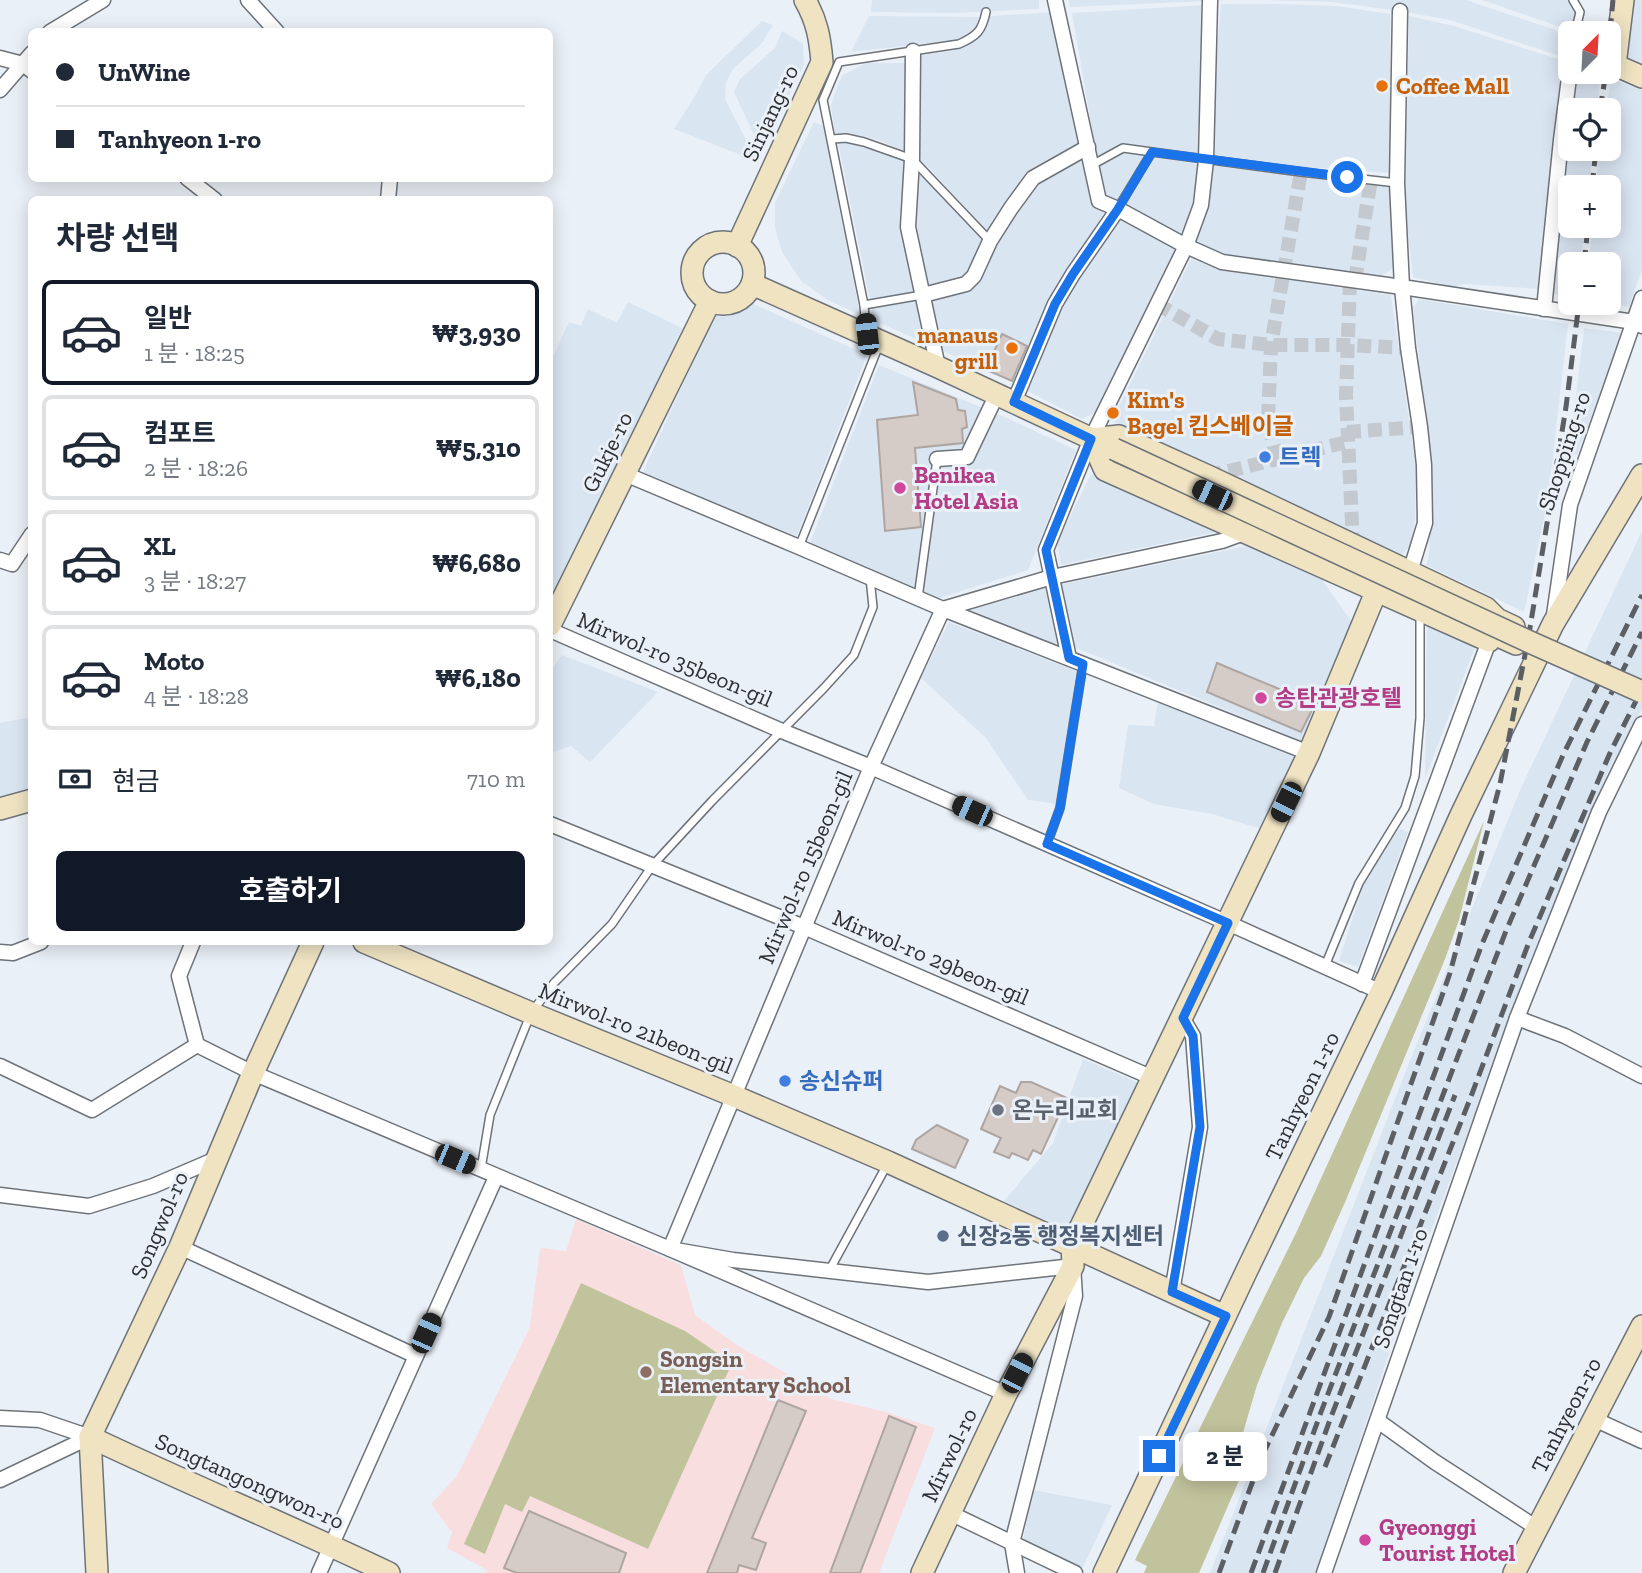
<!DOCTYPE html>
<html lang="ko">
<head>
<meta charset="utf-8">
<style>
  :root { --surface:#fff; --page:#f6f6f7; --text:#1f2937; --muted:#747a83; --line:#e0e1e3; --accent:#111827 }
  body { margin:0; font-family:"Zilla Slab","Noto Sans KR",serif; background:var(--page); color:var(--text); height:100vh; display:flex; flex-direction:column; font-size:26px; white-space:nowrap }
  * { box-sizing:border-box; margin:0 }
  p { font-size:23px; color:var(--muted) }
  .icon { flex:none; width:38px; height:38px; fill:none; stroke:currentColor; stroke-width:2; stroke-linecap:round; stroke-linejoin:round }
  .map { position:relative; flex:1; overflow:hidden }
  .details { position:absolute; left:28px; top:196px; width:525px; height:749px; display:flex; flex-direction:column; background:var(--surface); border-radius:10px; box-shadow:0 4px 18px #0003 }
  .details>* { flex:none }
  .guide { position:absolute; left:28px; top:28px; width:525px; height:154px; border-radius:10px; box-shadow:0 4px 18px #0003; display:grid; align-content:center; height:154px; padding:0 28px; background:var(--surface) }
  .needle { width:46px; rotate:24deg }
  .tools { position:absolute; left:1558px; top:21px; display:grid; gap:14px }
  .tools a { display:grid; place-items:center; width:63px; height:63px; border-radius:10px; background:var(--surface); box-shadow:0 4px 18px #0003; font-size:35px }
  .end { position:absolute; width:32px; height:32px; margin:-16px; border:9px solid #1a73e8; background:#fff; box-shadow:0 0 0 4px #fff }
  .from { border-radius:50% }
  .bubble { position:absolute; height:49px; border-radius:10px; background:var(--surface); box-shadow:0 4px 18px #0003; font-size:23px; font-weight:700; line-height:49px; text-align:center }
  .car { position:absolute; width:21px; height:42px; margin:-21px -10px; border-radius:9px; box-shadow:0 0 5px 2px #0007; background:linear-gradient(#222 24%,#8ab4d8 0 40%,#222 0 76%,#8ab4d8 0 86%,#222 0) }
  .guide b { display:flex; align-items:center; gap:24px; height:66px; font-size:26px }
  .guide b+b { border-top:2px solid var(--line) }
  .guide i { width:18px; height:18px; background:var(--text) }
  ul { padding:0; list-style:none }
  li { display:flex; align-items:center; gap:21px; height:105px; margin:0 14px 10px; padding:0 14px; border:4px solid var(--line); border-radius:10px }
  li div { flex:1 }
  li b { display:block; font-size:26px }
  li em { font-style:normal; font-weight:700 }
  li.selected { border-color:var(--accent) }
  li>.icon { width:63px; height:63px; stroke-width:1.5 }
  h2 { padding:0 28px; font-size:32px; line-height:84px }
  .pay { display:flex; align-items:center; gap:18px; height:77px; padding:0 28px; font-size:26px }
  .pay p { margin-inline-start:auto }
  .primary-button { display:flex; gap:14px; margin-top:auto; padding:14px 28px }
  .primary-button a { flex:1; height:80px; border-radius:10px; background:var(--accent); color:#fff; font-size:28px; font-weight:700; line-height:80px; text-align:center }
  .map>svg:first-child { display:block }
</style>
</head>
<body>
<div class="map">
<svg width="1642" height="1573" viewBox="0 0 1642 1573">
  <rect width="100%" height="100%" fill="#eaf0f7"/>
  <g fill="#dae5f2">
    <polygon points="872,0 1039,0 1039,9 955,13 871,12"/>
    <polygon points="1069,0 1231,0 1070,7"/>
    <polygon points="1265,0 1466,0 1570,35 1570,57 1569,59 1450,20 1400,11 1332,2"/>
    <polygon points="1482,0 1572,0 1578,11 1572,31"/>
    <polygon points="1633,0 1642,0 1642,63 1625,56"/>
    <polygon points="1221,4 1281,4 1337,6 1390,14 1390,173 1302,167 1214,157 1215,79"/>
    <polygon points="1204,5 1198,155 1121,144 1097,158 1072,13"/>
    <polygon points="1057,12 1082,144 1032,172 990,234 929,168 915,159 921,55 952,51 978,40 986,27 989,16"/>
    <polygon points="869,16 981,17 979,24 971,33 955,40 851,52"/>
    <polygon points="1409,16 1454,26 1567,62 1539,289 1465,284 1452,287 1413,277 1405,204"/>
    <polygon points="762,21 773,25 762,43 733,69 726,83 725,99 757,161 674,129 698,91 706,75"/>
    <polygon points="782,31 803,43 804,65 762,152 734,92 740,79 775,48"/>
    <polygon points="866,63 909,63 906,153 884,142 864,136 835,134 831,105 839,82 843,75"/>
    <polygon points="1576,72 1601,73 1597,110 1571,110"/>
    <polygon points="1611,79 1642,90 1642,269 1629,307 1608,302 1608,264 1589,264 1592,226 1608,226 1608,187 1595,187 1600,149 1608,149 1608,110 1606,110"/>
    <polygon points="814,122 823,126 860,315 828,300 802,282 782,252 775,228 775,203"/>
    <polygon points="1570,126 1570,149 1593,149 1589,187 1570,187 1570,226 1585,226 1580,264 1570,264 1570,295 1551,294"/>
    <polygon points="838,142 848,142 880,150 906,162 919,292 870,300"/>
    <polygon points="1124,153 1198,164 1194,202 1183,236 1107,199 1101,190 1098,166"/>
    <polygon points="1080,158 1093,203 1106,210 1049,303 1016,384 941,350 931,298 972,287 998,234 1028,189"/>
    <polygon points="1212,166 1389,186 1393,268 1381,276 1219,254 1194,243"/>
    <polygon points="916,170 924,175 986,242 968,276 927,290 914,221"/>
    <polygon points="1113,215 1178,247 1099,411 1082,419 1026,390 1057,309"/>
    <polygon points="1191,259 1221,270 1391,295 1416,468 1415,520 1410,545 1401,556 1112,421"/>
    <polygon points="920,299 927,343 874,321 872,308"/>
    <polygon points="1419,299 1568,324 1548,500 1524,612 1426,565 1429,556 1432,471 1413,308"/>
    <polygon points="628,302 682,328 550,616 550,363 569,322 581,326 588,309 617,323"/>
    <polygon points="749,302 867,355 797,536 642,474 715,314 727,315 739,311"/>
    <polygon points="1584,328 1623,333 1577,455 1569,454"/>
    <polygon points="879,365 1000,415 1076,450 1028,570 936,599 810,543"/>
    <polygon points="1091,474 1217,532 1061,565 1057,543"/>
    <polygon points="1642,531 1642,709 1608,772 1549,917 1419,1263 1316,1573 1210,1573 1409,1063 1521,788"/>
    <polygon points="1246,546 1320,577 1354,625 1302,741 1074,647 1059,585"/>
    <polygon points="1047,588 1059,647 966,611"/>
    <polygon points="949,622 1076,671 1058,804 1028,800 986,738 921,678"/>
    <polygon points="1427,623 1475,647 1425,779"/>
    <polygon points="562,655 658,692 590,762 571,746 550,753 550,672"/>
    <polygon points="1158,700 1295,757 1261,829 1212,814 1154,804 1119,788 1128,725 1154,726"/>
    <polygon points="31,717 31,793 0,802 0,723"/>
    <polygon points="1399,829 1408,832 1358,967 1339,961 1365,879"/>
    <polygon points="1083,1059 1141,1084 1071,1232 1004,1201 1053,1143"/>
    <polygon points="1033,1490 1112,1505 1082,1569 1023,1541"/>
  </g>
  <polygon fill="#f9dedf" points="576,1219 681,1265 695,1315 737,1345 831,1399 886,1412 935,1428 879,1573 486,1573 487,1570 447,1548 452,1532 431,1504 457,1476 530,1327 540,1248 566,1251"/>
  <g fill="#c0c39b">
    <polygon points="1484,821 1459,920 1445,959 1346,1200 1321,1256 1304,1278 1282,1323 1257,1385 1240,1443 1243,1471 1199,1573 1144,1573 1147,1566 1135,1560 1297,1231"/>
    <polygon points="581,1283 685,1331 732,1363 648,1549 530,1496 522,1512 505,1504 485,1554 464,1544"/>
  </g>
  <g fill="#d5ccc8" stroke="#ada5a1" stroke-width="2">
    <polygon points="1002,334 1027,346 1012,381 989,371 991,358"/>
    <polygon points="913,382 956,399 958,410 965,411 967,427 962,429 963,443 915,448 921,527 885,531 877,420 918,415"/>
    <polygon points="1217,663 1315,704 1301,732 1207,692"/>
    <polygon points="1021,1082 1031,1082 1067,1098 1041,1154 1033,1150 1028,1160 1012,1153 1009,1158 994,1152 1001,1138 981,1129 1000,1086 1016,1093"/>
    <polygon points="937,1125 968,1140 955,1168 912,1149 916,1140"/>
    <polygon points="778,1400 806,1411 752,1538 766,1543 756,1570 739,1565 737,1573 707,1573"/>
    <polygon points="889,1416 916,1427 860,1573 830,1573"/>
    <polygon points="529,1511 626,1553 619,1573 517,1573 504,1568"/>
  </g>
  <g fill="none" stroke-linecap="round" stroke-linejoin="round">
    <g stroke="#c4c9d0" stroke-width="14" stroke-dasharray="14 7" stroke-linecap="butt">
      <polyline points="1350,281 1346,395 1353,544"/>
      <polyline points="1355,281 1371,179"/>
      <polyline points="1157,304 1218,339 1271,345 1347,345 1408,348"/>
      <polyline points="1347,432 1420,427"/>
      <polyline points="1277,459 1268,421 1271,345 1301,172"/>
      <polyline points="1208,476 1347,442"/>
    </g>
    <g stroke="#6e7379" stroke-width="10">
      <g id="lane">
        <polyline points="1573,0 1580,12 1575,33"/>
        <polyline points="832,139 846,138 864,142 912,159 990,241"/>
        <polyline points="1092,165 1123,148 1152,152"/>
        <polyline points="1118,208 1152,152 1301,172 1397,183"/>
        <polyline points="864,305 922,295"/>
        <path d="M866,331L864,305L823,100L839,62L959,44C977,36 982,31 986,12"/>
        <polyline points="799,547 879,345"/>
        <polyline points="918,598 937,459"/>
        <polyline points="1047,844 1060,808 1083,664"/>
        <polyline points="1325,966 1359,883 1405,808 1415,776 1420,718 1420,615"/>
        <polyline points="481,1169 490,1115 531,1013 554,983 612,924 652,866 712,801 824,688 854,655 873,607 870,578"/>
        <polyline points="829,1271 888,1163"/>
      </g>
    </g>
    <g stroke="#6e7379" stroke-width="17">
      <g id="street">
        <polyline points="248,0 277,32"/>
        <polyline points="1055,0 1099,201 1118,209 1186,246 1222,262 1402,287 1634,322 1642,326"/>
        <polyline points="1400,11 1397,183 1402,287 1408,348 1420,427 1424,465 1425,523 1410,572"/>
        <polyline points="50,32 103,0"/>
        <polyline points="913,51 912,159 908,227 938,367"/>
        <polyline points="0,58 23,64 32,71"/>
        <polyline points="0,90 32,53"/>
        <polyline points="187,178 215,200"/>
        <polyline points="388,200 390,178"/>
        <polyline points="923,295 966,284 974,276 990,241 1011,208 1033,178 1088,147"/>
        <polyline points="1544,309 1561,140 1570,70"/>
        <polyline points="1014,402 1055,304 1073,274 1118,209"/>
        <polyline points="937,459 967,457 997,394"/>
        <polyline points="625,474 799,547 943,609 1309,753"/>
        <polyline points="0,560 12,564 32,534"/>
        <polyline points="1554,615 1570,505 1642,298"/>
        <polyline points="550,630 782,731 871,767 1228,923 1381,992"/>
        <polyline points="1069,658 1046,550 1091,439 1186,246 1201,205 1206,160 1210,1"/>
        <polyline points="550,824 804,927 1153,1078"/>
        <polyline points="193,942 179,976 197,1045"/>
        <polyline points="0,952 13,953 41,942"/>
        <polyline points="1362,984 1489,641"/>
        <polyline points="1517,1018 1565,1036 1642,1076"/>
        <polyline points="197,1045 253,1073 670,1249 733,1260 928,1282 1073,1266 1075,1296 1012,1543 1017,1573"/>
        <polyline points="0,1066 92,1110 197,1045"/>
        <polyline points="0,1195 89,1206 153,1186 216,1159"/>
        <polyline points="180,1247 416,1356"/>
        <polyline points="1172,1292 1200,1127 1193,1036 1183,1019"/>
        <polyline points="1006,1394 670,1249 871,767 943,609 1052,577 1222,541 1244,533"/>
        <polyline points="0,1418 40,1420 90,1437"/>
        <polyline points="1594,1419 1642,1441"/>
        <polyline points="1378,1421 1435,1462 1537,1528"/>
        <polyline points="0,1480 90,1437"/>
        <polyline points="950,1513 1075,1573"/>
        <polyline points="319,1573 496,1177"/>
        <polyline points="1324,1573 1517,1018 1599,812 1642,724"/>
      </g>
    </g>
    <g stroke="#6e7379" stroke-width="24">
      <g id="secondary">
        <polyline points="1623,0 1615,65 1642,77"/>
        <circle cx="723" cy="273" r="31"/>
        <path d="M737,246L822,62C820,38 817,21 805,0"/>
        <polyline points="752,284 938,367 1103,444"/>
        <polyline points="550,625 710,301"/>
        <polyline points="1514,627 1497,619 1486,608 1208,476 1119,436 1091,439 1105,470 1489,641 1492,633 1516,644"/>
        <polyline points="0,809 32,800"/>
        <polyline points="364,942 531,1013 734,1096 888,1162 1225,1316"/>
        <path d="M90,1437C189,1484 290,1526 389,1573"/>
        <polyline points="97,1573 90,1437 180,1247 253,1073 313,942"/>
        <polyline points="922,1573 1006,1394 1073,1266 1072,1245 1309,753 1376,592"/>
        <polyline points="1104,1573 1248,1268 1381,992 1461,815 1553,624 1642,475"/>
        <polyline points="1514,1573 1642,1326"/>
      </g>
    </g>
    <use href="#lane" stroke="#fff" stroke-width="7"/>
    <use href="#street" stroke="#fff" stroke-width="14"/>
    <use href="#secondary" stroke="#efe3c2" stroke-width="21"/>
    <g stroke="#5b5e62" stroke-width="5" stroke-dasharray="14 7" stroke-linecap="butt">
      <polyline points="1608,53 1613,0"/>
      <polyline points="1600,110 1606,72"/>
      <polyline points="1592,187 1596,149"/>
      <polyline points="1584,264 1588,226"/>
      <polyline points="1325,1467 1470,1099 1529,942 1610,753 1642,689"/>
      <polyline points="1219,1573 1262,1456 1329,1317 1450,973 1500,784 1529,634 1566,407 1579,303"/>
      <polyline points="1251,1573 1482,944 1563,755 1642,595"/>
      <polyline points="1263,1573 1321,1412 1506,931 1587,742 1642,632"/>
      <polyline points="1275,1573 1331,1417 1455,1095"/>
    </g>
    <g stroke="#6e7379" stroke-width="24" stroke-linecap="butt">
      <polyline id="secondary-bridge" points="1114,449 1532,643 1642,692"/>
    </g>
    <use href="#secondary-bridge" stroke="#efe3c2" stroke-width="21"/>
  </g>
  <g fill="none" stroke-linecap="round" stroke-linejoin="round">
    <polyline stroke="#1a73e8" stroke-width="9" points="1159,1456 1226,1316 1172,1292 1200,1127 1193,1036 1183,1018 1228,923 1047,844 1060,808 1083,664 1069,658 1046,550 1091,439 1014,402 1055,304 1073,274 1118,209 1152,152 1347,177"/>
  </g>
  <g fill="#e8710a" stroke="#eaf0f7" stroke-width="2.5">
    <circle cx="1382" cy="86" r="7"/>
    <circle cx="1012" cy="348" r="7"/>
    <circle cx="1113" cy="413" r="7"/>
  </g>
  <g fill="#3f7fe0" stroke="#eaf0f7" stroke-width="2.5">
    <circle cx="1265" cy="457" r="7"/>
    <circle cx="785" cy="1081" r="7"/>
  </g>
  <g fill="#d1479c" stroke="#eaf0f7" stroke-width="2.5">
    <circle cx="900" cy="488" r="7"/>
    <circle cx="1261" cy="698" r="7"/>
    <circle cx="1365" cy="1540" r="7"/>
  </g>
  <circle fill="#6b7280" stroke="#eaf0f7" stroke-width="2.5" cx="998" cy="1110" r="7"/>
  <circle fill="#5c6f8a" stroke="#eaf0f7" stroke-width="2.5" cx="943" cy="1236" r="7"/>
  <circle fill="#8d6e63" stroke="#eaf0f7" stroke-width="2.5" cx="646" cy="1372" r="7"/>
  <g text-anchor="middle" stroke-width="6" stroke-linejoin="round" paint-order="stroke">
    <g font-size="23" font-weight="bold" fill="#c56008" stroke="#eaf0f7" text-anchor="start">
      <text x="1396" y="94">Coffee Mall</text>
      <text x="998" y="343" text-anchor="end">manaus<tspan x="998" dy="26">grill</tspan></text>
      <text x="1127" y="408">Kim's<tspan x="1127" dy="26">Bagel 킴스베이글</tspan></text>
    </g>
    <g font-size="23" fill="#2d2f32" stroke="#eaf0f7">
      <text transform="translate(770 113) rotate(-65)" y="8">Sinjang-ro</text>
      <text transform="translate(1564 451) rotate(-72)" y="8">Shopping-ro</text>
      <text transform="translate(607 452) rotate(-64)" y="8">Gukje-ro</text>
      <text transform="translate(675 659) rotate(23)" y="8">Mirwol-ro 35beon-gil</text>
      <text transform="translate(805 867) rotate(-67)" y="8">Mirwol-ro 15beon-gil</text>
      <text transform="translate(931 957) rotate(23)" y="8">Mirwol-ro 29beon-gil</text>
      <text transform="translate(636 1028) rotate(22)" y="8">Mirwol-ro 21beon-gil</text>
      <text transform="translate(1302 1096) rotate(-64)" y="8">Tanhyeon 1-ro</text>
      <text transform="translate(159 1225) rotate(-67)" y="8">Songwol-ro</text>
      <text transform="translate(1400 1288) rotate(-71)" y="8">Songtan 1-ro</text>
      <text transform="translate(1566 1415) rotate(-63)" y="8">Tanhyeon-ro</text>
      <text transform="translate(949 1455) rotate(-65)" y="8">Mirwol-ro</text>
      <text transform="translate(250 1481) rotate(24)" y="8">Songtangongwon-ro</text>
    </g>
    <g font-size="23" font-weight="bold" fill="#366cbe" stroke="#eaf0f7" text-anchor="start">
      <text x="1279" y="465">트렉</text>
      <text x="799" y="1089">송신슈퍼</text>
    </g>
    <g font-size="23" font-weight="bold" fill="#b23c85" stroke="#eaf0f7" text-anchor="start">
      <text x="914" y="483">Benikea<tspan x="914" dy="26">Hotel Asia</tspan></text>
      <text x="1275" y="706">송탄관광호텔</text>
      <text x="1379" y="1535">Gyeonggi<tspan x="1379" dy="26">Tourist Hotel</tspan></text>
    </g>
    <g font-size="23" font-weight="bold" fill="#5b616d" stroke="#eaf0f7" text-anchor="start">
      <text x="1012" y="1118">온누리교회</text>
    </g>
    <g font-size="23" font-weight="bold" fill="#4e5e75" stroke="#eaf0f7" text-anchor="start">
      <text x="957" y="1244">신장2동 행정복지센터</text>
    </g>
    <g font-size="23" font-weight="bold" fill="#785e54" stroke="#eaf0f7" text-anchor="start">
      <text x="660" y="1367">Songsin<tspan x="660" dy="26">Elementary School</tspan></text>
    </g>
  </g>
</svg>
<div class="tools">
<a><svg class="needle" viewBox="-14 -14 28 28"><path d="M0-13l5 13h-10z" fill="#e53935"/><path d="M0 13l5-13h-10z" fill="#747a83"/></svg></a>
<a><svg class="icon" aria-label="locate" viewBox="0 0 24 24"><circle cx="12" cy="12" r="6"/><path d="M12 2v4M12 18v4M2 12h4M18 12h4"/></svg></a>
<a>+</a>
<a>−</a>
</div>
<i class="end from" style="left:1347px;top:177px"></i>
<i class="end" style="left:1159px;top:1456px"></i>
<div class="bubble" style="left:1183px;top:1432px;width:84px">2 분</div>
<i class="car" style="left:867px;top:334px;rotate:354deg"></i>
<i class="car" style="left:1212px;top:495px;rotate:295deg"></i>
<i class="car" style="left:1286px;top:802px;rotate:206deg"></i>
<i class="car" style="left:972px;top:811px;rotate:294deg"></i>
<i class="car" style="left:455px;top:1159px;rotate:113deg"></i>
<i class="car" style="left:426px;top:1333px;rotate:24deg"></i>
<i class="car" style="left:1017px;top:1373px;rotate:27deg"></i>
<div class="guide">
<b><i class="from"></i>UnWine</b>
<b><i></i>Tanhyeon 1-ro</b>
</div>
<section class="details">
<h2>차량 선택</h2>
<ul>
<li class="selected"><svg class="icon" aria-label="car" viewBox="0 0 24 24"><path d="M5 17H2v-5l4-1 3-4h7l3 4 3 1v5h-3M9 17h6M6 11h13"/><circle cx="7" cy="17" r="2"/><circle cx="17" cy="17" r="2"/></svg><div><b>일반</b><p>1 분 · 18:25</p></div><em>₩3,930</em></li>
<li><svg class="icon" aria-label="car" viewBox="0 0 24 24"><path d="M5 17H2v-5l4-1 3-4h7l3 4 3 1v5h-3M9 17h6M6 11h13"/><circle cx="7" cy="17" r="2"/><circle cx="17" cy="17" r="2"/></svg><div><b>컴포트</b><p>2 분 · 18:26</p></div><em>₩5,310</em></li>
<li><svg class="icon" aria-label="car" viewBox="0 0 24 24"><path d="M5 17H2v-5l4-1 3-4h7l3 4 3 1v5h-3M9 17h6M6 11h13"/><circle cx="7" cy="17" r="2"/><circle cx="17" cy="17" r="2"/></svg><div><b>XL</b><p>3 분 · 18:27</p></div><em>₩6,680</em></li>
<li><svg class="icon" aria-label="car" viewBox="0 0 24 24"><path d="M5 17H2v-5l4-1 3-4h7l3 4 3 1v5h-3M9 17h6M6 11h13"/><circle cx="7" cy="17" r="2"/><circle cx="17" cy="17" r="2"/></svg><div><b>Moto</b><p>4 분 · 18:28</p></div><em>₩6,180</em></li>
</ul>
<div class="pay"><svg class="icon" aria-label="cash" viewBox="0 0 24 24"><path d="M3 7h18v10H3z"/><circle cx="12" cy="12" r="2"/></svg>현금<p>710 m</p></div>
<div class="primary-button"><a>호출하기</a></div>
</section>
</div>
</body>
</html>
